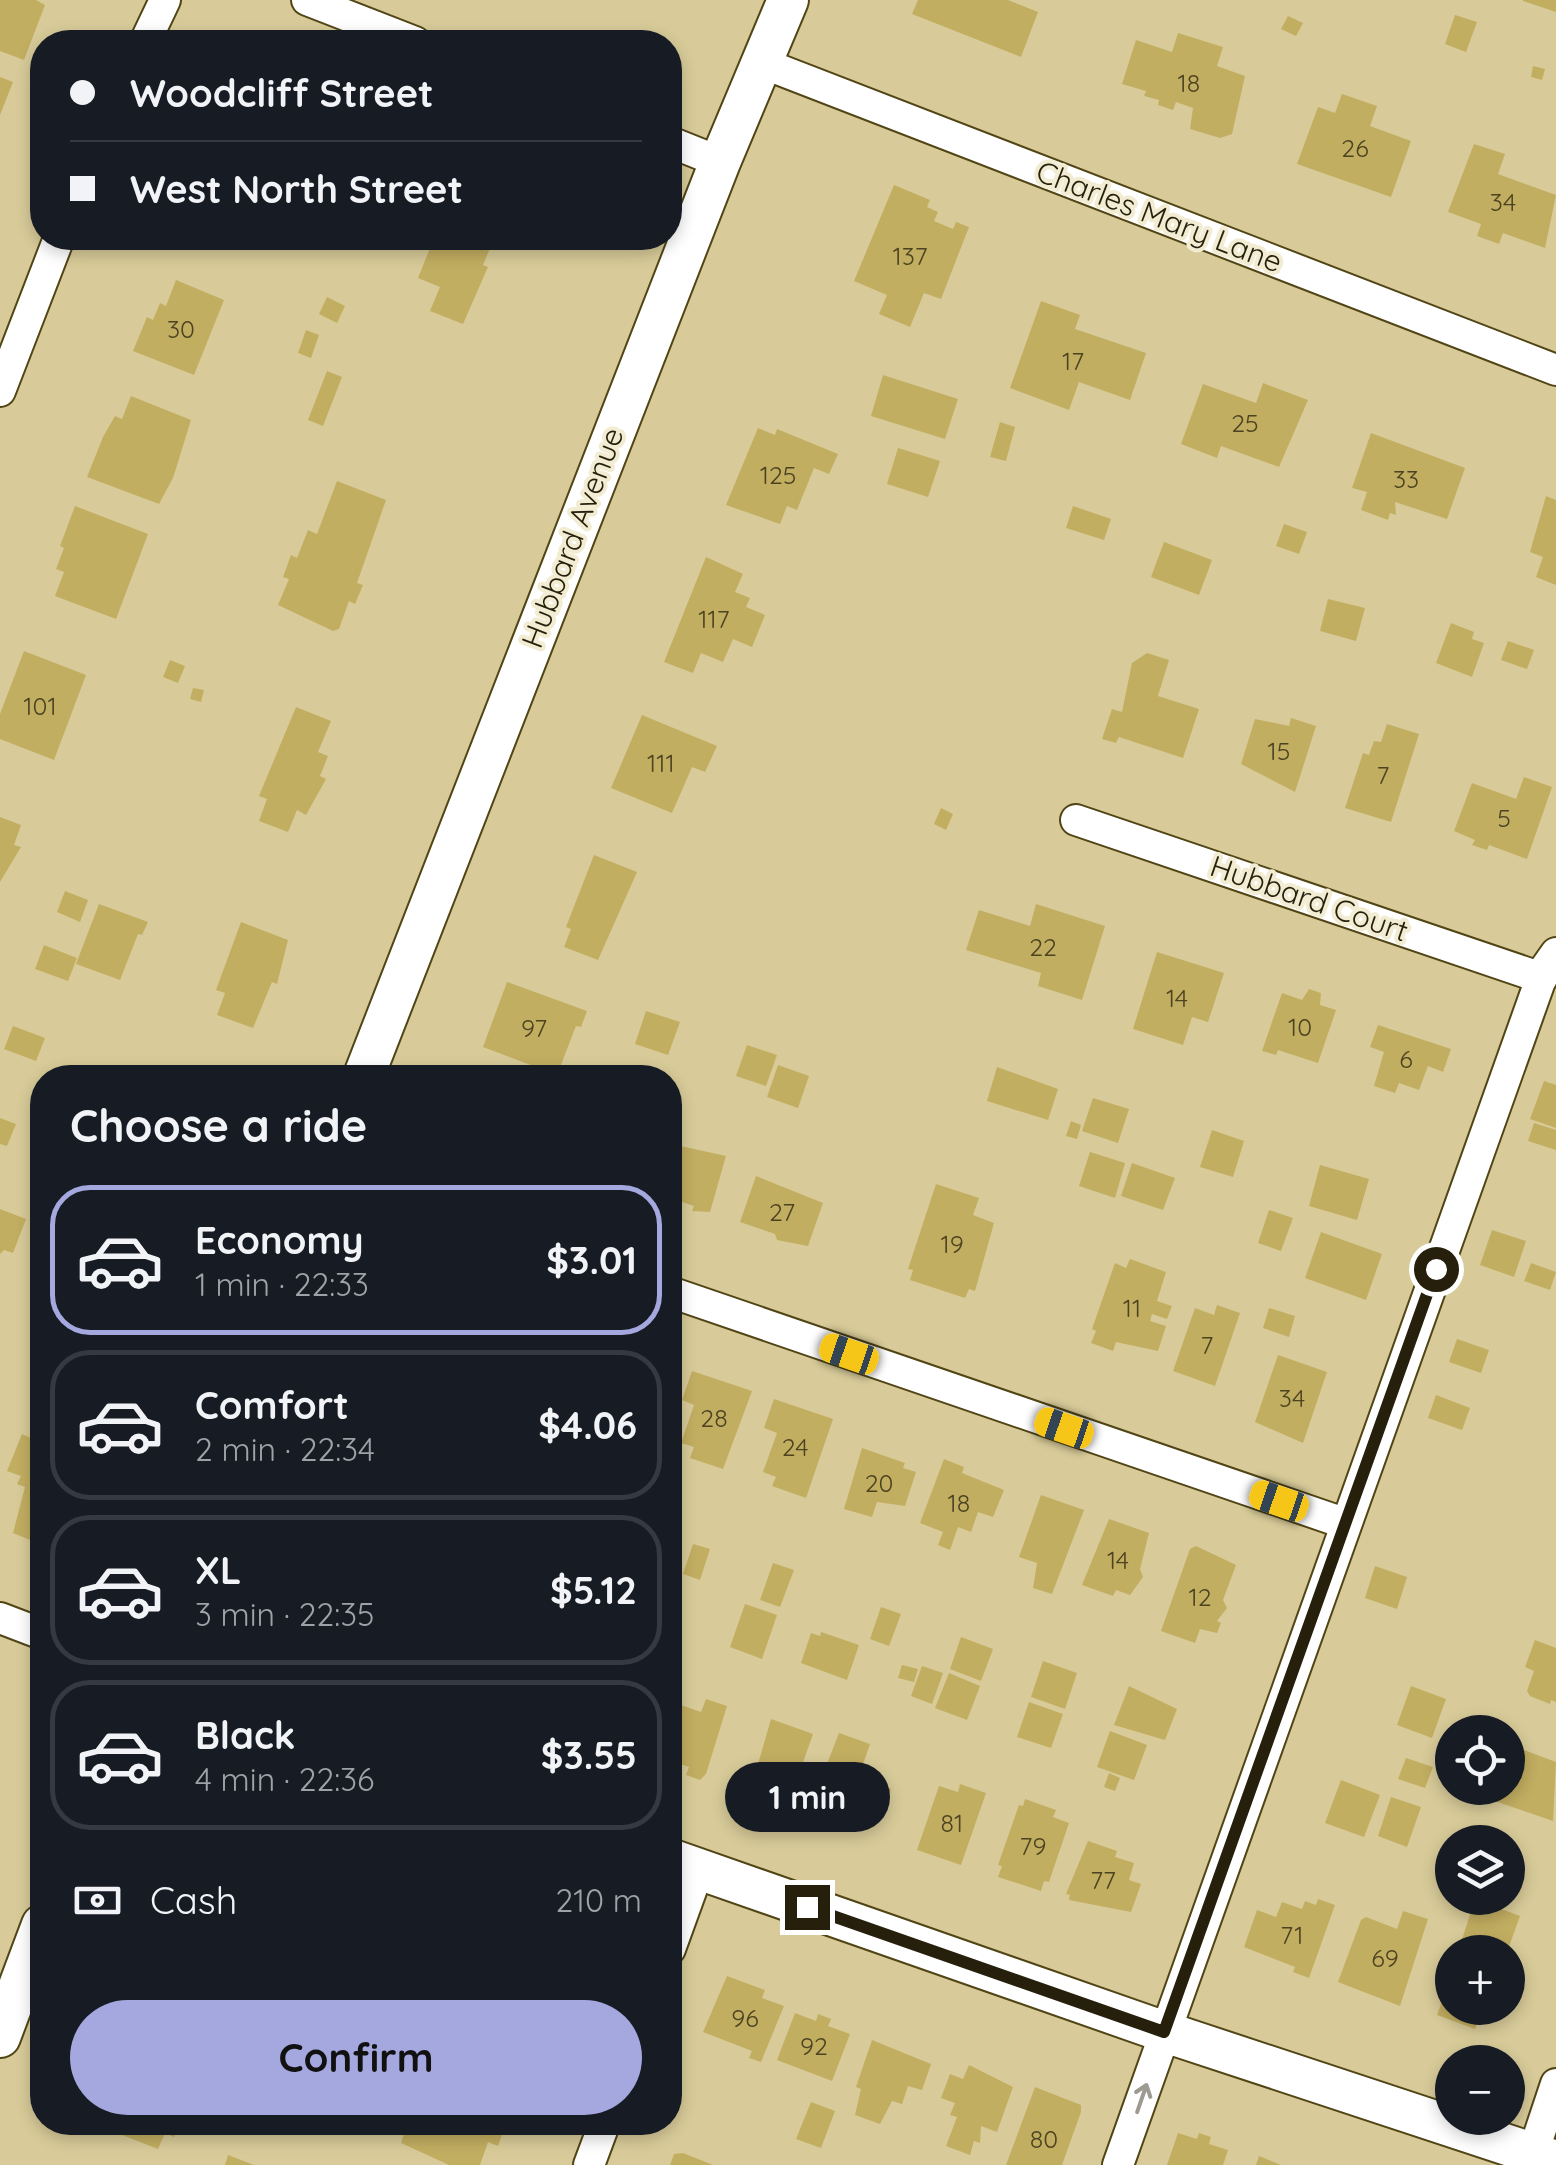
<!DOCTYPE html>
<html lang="en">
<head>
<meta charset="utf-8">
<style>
  :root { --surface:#171b24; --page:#242831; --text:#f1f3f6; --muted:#9ea1a6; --line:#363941; --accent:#a4a8df }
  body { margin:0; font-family:Quicksand,sans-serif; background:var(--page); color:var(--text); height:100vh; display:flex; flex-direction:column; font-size:38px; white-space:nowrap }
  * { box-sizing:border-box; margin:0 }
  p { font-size:32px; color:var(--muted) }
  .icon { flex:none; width:55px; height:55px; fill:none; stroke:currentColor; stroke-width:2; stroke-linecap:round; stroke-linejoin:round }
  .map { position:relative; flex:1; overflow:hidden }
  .drawer { position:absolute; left:30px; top:1065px; width:652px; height:1070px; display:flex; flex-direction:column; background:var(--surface); border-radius:40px; box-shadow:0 5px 15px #0003 }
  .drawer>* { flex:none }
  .banner { position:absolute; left:30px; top:30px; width:652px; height:220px; border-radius:40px; box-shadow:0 5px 15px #0003; display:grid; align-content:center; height:220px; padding:0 40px; background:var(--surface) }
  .controls { position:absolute; left:1435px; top:1715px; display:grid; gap:20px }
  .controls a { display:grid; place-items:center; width:90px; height:90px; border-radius:50%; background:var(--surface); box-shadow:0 5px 15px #0003; font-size:50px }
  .end { position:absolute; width:45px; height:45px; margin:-22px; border:12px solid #251f0c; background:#fff; box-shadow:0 0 0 5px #fff }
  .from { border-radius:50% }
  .bubble { position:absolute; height:70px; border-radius:35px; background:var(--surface); box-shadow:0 5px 15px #0003; font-size:32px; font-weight:700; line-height:70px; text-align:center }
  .car { position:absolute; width:30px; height:60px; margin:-30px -15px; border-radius:12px; box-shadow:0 0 8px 2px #0007; background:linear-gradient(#f5c518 24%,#345 0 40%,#f5c518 0 76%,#345 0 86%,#f5c518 0) }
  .banner b { display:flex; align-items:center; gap:35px; height:95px; font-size:38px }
  .banner b+b { border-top:2px solid var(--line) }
  .banner i { width:25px; height:25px; background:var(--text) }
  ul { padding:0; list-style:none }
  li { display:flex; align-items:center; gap:30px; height:150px; margin:0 20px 15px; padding:0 20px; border:5px solid var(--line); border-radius:40px }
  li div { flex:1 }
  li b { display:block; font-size:38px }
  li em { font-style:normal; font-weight:700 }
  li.on { border-color:var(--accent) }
  li>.icon { width:90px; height:90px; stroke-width:1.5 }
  h2 { padding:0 40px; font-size:45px; line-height:120px }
  .pay { display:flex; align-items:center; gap:25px; height:110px; padding:0 40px; font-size:38px }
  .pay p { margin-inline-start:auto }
  .primary-button { display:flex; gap:20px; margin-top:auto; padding:20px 40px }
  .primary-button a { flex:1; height:115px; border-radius:60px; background:var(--accent); color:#111; font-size:40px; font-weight:700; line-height:115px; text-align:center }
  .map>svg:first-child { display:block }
</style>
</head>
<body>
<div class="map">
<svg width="1556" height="2165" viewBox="0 0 1556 2165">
  <rect width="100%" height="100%" fill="#d8cb99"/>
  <g fill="#c2ae61">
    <polygon points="0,0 36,0 45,5 24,60 0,51"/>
    <polygon points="918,0 1008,0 1038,12 1021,57 912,14"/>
    <polygon points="1523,0 1556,0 1556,12 1523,1"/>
    <polygon points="1455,15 1477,22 1466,52 1445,44"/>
    <polygon points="1288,16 1303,23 1296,36 1281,29"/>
    <polygon points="1178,33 1223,47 1217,66 1245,76 1232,134 1220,138 1190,129 1193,108 1176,102 1173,110 1158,105 1159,100 1144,96 1146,91 1122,84 1136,40 1172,52"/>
    <polygon points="1533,66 1545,69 1542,80 1531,77"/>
    <polygon points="0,77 13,82 0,115"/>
    <polygon points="1342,94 1377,106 1370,126 1411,141 1391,197 1297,164 1318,107 1335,113"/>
    <polygon points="1474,144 1505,154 1498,174 1556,195 1545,248 1503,233 1499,244 1477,236 1481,224 1448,212"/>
    <polygon points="894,185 930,200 927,207 938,212 934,221 953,229 956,222 969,227 941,299 924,293 910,327 879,314 887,295 854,281"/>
    <polygon points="434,238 500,238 495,250 490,248 483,265 488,267 463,324 430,311 440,287 418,278"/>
    <polygon points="176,280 224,300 194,375 133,351 147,317 153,320 160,303 166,306"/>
    <polygon points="327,297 345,306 337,323 319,314"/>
    <polygon points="1041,301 1080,315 1075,329 1146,353 1130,400 1079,382 1069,410 1010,388"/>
    <polygon points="306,330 319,335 311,358 298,353"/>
    <polygon points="327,371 342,377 323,426 308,420"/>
    <polygon points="883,375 958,399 945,439 871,416"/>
    <polygon points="1263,383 1308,400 1279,467 1221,446 1217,458 1181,444 1203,384 1256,403"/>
    <polygon points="131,396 191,420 173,478 159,504 87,477 103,437 115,416 122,419"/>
    <polygon points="1000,422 1015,427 1006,461 990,457"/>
    <polygon points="758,428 775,435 777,429 838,454 829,474 814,468 797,510 787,506 780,524 726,505"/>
    <polygon points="1371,433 1465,468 1447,519 1395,502 1396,515 1390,513 1388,520 1361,510 1367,492 1352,488"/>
    <polygon points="898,448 940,461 928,497 887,484"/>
    <polygon points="337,481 386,500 357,583 363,585 355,604 349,601 339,629 333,631 278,605 289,579 283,577 291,555 297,558 308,530 317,534"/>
    <polygon points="1546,496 1556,500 1556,585 1536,577 1543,557 1530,552"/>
    <polygon points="75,506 148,534 116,619 55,596 64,572 56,569 64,548 60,546"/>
    <polygon points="1073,506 1111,519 1104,540 1066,528"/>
    <polygon points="1284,524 1307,532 1299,554 1276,546"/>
    <polygon points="1164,542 1212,560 1199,595 1151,577"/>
    <polygon points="706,557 743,574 735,592 750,598 746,607 765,615 752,647 733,639 723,662 701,653 693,673 664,662"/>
    <polygon points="1328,599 1365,608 1356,641 1320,631"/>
    <polygon points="1451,623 1474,632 1472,639 1484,643 1472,677 1436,663"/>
    <polygon points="1508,641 1534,650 1527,669 1501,660"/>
    <polygon points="24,651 86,675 54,760 0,739 0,714"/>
    <polygon points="1147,653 1169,660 1158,696 1199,709 1183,758 1119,737 1116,743 1102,739 1112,709 1122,712 1132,663"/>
    <polygon points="170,660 185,666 178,683 163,677"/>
    <polygon points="193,688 204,690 201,702 190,699"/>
    <polygon points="296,707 331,721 318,752 328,756 320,776 326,779 306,815 297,810 288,832 259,821 267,799 259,796"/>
    <polygon points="642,715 717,746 705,772 692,767 672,813 611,788"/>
    <polygon points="1291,718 1316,726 1295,792 1241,764 1255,719 1289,726"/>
    <polygon points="1387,724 1419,734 1391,822 1345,808 1363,753 1369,755 1374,741 1381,742"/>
    <polygon points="1524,777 1552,787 1527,859 1489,845 1487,850 1472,845 1475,840 1454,831 1472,783 1516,799"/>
    <polygon points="941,808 953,814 946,830 934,824"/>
    <polygon points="0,817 21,825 14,845 21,847 0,882"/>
    <polygon points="594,855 637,872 598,960 564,947 571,929 566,927"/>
    <polygon points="65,891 88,900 80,922 57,912"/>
    <polygon points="99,904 148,922 142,935 138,934 120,980 76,964"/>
    <polygon points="1036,904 1105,926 1082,1000 1038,986 1041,973 966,950 979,910 1030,926"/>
    <polygon points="241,922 288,940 277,984 272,982 253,1028 217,1015 225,993 216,990"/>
    <polygon points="44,945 77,958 68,981 35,969"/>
    <polygon points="1157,952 1224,973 1208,1022 1192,1017 1183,1045 1133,1029"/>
    <polygon points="507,982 587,1011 581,1027 576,1026 557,1075 483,1047"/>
    <polygon points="1309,989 1321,993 1320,1005 1336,1010 1318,1063 1278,1050 1276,1055 1262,1051 1282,993 1302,1000"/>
    <polygon points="646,1011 680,1022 668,1055 635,1044"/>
    <polygon points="1378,1025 1451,1049 1443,1072 1428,1066 1419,1090 1399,1083 1395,1093 1374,1086 1384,1052 1370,1047"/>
    <polygon points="13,1026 45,1038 36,1061 4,1049"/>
    <polygon points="747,1045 777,1055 766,1086 736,1076"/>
    <polygon points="778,1065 809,1076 798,1108 767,1097"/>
    <polygon points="103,1066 131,1077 131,1078 99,1078"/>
    <polygon points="997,1067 1058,1089 1048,1120 987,1101"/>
    <polygon points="1544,1081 1556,1085 1556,1128 1530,1119"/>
    <polygon points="1093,1098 1129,1109 1118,1143 1082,1131"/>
    <polygon points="0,1118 16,1124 7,1146 0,1144"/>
    <polygon points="1071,1121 1081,1125 1077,1139 1066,1136"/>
    <polygon points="1534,1123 1556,1130 1556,1150 1528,1141"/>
    <polygon points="1212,1130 1244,1141 1233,1177 1200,1167"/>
    <polygon points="676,1145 726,1156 710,1212 692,1211 694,1206 670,1198 670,1147"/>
    <polygon points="1090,1152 1125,1163 1115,1198 1079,1186"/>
    <polygon points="1132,1163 1175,1178 1163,1210 1121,1196"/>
    <polygon points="1320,1165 1369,1179 1357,1220 1309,1206"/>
    <polygon points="756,1176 823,1203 808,1246 777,1240 775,1234 740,1222"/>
    <polygon points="936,1184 979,1198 973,1215 994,1223 975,1291 969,1289 965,1298 910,1280 913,1270 908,1269"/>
    <polygon points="0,1209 26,1219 13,1253 4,1250 0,1254"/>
    <polygon points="1269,1210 1293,1218 1281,1251 1258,1243"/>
    <polygon points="1492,1230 1526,1241 1514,1277 1480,1265"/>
    <polygon points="1321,1232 1382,1254 1366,1300 1305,1278"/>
    <polygon points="1130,1259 1166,1272 1157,1301 1172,1306 1167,1319 1152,1314 1150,1321 1166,1326 1158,1351 1116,1342 1113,1351 1091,1343 1096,1331 1092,1329 1115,1263 1126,1268"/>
    <polygon points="1531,1263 1556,1272 1550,1290 1524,1281"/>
    <polygon points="1217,1305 1240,1313 1215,1386 1173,1371 1195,1308 1214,1315"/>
    <polygon points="1269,1308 1295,1316 1289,1337 1263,1328"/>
    <polygon points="1457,1339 1489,1350 1481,1373 1449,1362"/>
    <polygon points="1278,1355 1327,1372 1303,1443 1255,1422"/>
    <polygon points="692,1371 752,1391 723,1469 690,1458 694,1447 681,1443 694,1405 682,1400"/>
    <polygon points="1436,1395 1470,1408 1462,1430 1428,1418"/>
    <polygon points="774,1399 833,1419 806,1498 772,1486 776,1477 763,1472 777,1433 764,1428"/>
    <polygon points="22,1434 42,1443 42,1545 13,1533 25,1487 17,1484 21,1476 7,1471"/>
    <polygon points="862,1448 905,1463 903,1468 916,1472 905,1506 877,1502 872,1517 844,1509"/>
    <polygon points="944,1459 964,1467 962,1473 1004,1490 993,1517 978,1512 971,1532 958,1527 950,1550 938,1545 943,1532 920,1523"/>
    <polygon points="1041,1495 1084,1510 1052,1594 1033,1588 1037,1563 1019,1557"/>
    <polygon points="1109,1519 1149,1533 1140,1569 1143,1577 1130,1595 1116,1590 1113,1596 1082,1585"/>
    <polygon points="693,1544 710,1549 700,1580 683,1574"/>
    <polygon points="1196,1546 1236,1565 1223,1600 1227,1608 1217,1621 1221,1623 1217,1633 1200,1629 1195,1643 1161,1631 1190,1549"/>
    <polygon points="773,1563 794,1570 780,1607 760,1600"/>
    <polygon points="1375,1566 1407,1577 1397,1609 1365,1598"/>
    <polygon points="745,1604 777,1615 762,1659 730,1647"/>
    <polygon points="881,1607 901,1614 889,1646 870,1639"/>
    <polygon points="821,1632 859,1645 847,1680 801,1663 811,1633 820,1636"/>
    <polygon points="961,1637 993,1649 981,1681 950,1669"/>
    <polygon points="1535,1640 1556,1648 1556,1702 1551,1700 1550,1704 1530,1696 1527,1691 1534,1671 1525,1667"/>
    <polygon points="1043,1661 1077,1673 1065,1709 1031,1697"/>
    <polygon points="902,1665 918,1669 914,1682 898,1678"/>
    <polygon points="922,1666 943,1673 932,1704 911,1696"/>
    <polygon points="949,1673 980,1686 967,1720 935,1708"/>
    <polygon points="1129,1686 1177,1709 1165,1740 1114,1725"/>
    <polygon points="1411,1686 1446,1699 1432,1738 1397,1725"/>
    <polygon points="706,1699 727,1706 706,1774 700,1780 686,1775 689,1767 670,1761 670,1719 675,1703 701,1712"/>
    <polygon points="1029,1702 1063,1714 1051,1748 1017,1737"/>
    <polygon points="771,1719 813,1734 788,1805 750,1792"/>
    <polygon points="1110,1731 1147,1745 1134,1780 1097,1767"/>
    <polygon points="839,1733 870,1744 861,1770 880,1777 878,1784 891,1789 881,1817 869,1812 866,1818 846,1811 844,1816 813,1800"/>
    <polygon points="1508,1744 1556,1762 1553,1821 1483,1797 1487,1788 1508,1788"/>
    <polygon points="1406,1758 1433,1767 1425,1788 1398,1779"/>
    <polygon points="1109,1773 1120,1778 1115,1791 1104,1787"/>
    <polygon points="1341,1780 1380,1795 1364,1837 1325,1823"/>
    <polygon points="960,1784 986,1793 961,1865 917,1850 939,1786 958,1792"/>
    <polygon points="1391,1797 1421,1807 1407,1847 1378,1836"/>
    <polygon points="1025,1799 1056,1810 1053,1817 1069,1823 1049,1882 1044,1881 1041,1891 998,1877 1002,1866 998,1865 1019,1805 1023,1806"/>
    <polygon points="1088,1841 1117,1851 1115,1857 1134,1863 1129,1880 1141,1884 1131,1912 1069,1900 1070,1895 1066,1894"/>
    <polygon points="1318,1899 1335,1905 1309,1978 1293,1972 1295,1967 1244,1947 1257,1910 1276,1917 1282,1902 1302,1909 1305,1901 1316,1905"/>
    <polygon points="1475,1899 1520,1916 1507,1952 1458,1952"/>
    <polygon points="1403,1911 1428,1919 1400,2006 1338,1982 1361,1920 1366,1917 1397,1929"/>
    <polygon points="1452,1974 1452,2008 1483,2008 1475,2029 1437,2015"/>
    <polygon points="727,1976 765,1990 762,1998 784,2006 761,2062 749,2058 752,2051 703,2032"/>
    <polygon points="795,2013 816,2021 818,2014 831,2019 828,2026 850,2034 832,2081 777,2060"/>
    <polygon points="872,2040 931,2064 922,2090 908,2086 902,2104 892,2101 880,2124 855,2115 861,2089 856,2087"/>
    <polygon points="969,2065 1013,2087 997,2132 981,2126 980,2143 974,2141 970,2155 946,2146 957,2117 950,2115 955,2103 941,2098 950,2074 963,2079"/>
    <polygon points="1035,2087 1081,2105 1081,2112 1062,2165 1006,2165"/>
    <polygon points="811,2102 835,2111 821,2148 796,2139"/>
    <polygon points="89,2122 169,2122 178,2127 174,2137 165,2133 158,2149"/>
    <polygon points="420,2122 494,2122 505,2126 498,2146 488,2142 480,2165 449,2165 401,2143 406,2128 417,2132"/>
    <polygon points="1178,2133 1197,2139 1199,2133 1211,2137 1209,2144 1228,2150 1223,2165 1167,2165"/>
    <polygon points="683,2153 713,2165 670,2165 674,2154"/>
    <polygon points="228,2155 254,2165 225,2165"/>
    <polygon points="1259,2156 1281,2165 1256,2165"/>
  </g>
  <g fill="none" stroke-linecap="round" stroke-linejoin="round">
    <g stroke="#514515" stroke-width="34">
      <g id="street">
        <polyline points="307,0 415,42"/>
        <polyline points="145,42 165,0"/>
        <polyline points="762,63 1556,370"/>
        <polyline points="670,142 720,162"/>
        <polyline points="0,391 59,238"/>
        <polyline points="1076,820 1542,978"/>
        <polyline points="670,1292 1344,1523"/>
        <polyline points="0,1618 42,1634"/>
        <polyline points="670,1949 699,1869"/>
        <polyline points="1533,2153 1556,2084"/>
        <polyline points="589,2165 605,2122"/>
        <polyline points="1118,2165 1544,970 1556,953"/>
      </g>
    </g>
    <g stroke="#514515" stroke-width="44">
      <g id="secondary">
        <polyline points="363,1078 720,162 788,0"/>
        <polyline points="670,1859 1165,2032 1556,2161"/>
        <polyline points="0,2037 42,1925"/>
      </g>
    </g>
    <use href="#street" stroke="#fff" stroke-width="30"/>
    <use href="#secondary" stroke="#fff" stroke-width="40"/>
  </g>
  <defs><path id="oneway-shaft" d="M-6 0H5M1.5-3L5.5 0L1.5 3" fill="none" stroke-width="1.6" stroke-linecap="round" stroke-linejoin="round" transform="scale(2.5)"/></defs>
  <use stroke="#9d9a92" href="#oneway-shaft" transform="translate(1142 2098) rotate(-71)"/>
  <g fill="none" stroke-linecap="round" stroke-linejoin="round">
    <polyline stroke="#251f0c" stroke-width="12" points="807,1907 1164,2032 1436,1269"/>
  </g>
  <g text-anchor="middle" stroke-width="8" stroke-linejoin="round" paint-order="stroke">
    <g font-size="25" fill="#4c4321">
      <text x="1189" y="92">18</text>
      <text x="1355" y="157">26</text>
      <text x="1503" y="211">34</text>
      <text x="910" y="265">137</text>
      <text x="181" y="338">30</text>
      <text x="1073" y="370">17</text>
      <text x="1245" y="432">25</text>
      <text x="778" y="484">125</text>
      <text x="1406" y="488">33</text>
      <text x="714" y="628">117</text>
      <text x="40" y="715">101</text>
      <text x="1279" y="760">15</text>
      <text x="661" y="772">111</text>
      <text x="1383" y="784">7</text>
      <text x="1504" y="827">5</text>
      <text x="1043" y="956">22</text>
      <text x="1177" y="1007">14</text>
      <text x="1300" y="1036">10</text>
      <text x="534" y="1037">97</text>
      <text x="1406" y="1068">6</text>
      <text x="782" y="1221">27</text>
      <text x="952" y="1253">19</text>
      <text x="1132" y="1317">11</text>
      <text x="1207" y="1354">7</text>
      <text x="1292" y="1407">34</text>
      <text x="714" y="1427">28</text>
      <text x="795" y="1456">24</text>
      <text x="879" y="1492">20</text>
      <text x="959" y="1512">18</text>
      <text x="1118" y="1569">14</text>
      <text x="1200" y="1606">12</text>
      <text x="952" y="1832">81</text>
      <text x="1033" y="1855">79</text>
      <text x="1103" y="1889">77</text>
      <text x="1292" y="1944">71</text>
      <text x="1385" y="1967">69</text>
      <text x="745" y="2027">96</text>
      <text x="814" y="2055">92</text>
      <text x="1044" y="2148">80</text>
    </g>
    <g font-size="30" fill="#251f0c" stroke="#f2ecd3">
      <text transform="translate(1159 217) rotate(21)" y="10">Charles Mary Lane</text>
      <text transform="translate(573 538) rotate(-69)" y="10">Hubbard Avenue</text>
      <text transform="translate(1309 899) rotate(19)" y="10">Hubbard Court</text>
    </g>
  </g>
</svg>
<div class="controls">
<a><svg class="icon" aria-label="locate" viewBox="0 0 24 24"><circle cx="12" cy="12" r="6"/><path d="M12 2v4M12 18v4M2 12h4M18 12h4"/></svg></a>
<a><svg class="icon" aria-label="layers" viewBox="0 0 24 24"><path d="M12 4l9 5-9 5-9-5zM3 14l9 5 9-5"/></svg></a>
<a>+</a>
<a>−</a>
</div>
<i class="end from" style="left:1436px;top:1269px"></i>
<i class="end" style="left:807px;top:1907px"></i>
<div class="bubble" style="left:725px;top:1762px;width:165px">1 min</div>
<i class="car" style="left:849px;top:1354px;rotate:289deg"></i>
<i class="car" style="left:1064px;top:1428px;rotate:289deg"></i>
<i class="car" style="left:1279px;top:1501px;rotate:289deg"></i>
<div class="banner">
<b><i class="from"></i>Woodcliff Street</b>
<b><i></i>West North Street</b>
</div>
<section class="drawer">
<h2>Choose a ride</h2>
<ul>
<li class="on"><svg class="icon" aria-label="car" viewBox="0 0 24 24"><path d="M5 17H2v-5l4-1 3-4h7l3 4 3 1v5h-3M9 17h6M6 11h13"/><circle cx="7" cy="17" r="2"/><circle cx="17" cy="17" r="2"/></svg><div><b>Economy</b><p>1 min · 22:33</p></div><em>$3.01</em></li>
<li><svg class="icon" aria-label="car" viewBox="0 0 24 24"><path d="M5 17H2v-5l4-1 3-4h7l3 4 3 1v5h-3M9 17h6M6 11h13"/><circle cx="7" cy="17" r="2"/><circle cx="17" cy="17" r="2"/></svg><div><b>Comfort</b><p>2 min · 22:34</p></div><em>$4.06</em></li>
<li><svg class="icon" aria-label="car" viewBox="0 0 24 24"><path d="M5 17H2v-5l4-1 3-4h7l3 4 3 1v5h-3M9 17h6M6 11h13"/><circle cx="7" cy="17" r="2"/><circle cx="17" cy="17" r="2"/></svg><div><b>XL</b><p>3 min · 22:35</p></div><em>$5.12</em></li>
<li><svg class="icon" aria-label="car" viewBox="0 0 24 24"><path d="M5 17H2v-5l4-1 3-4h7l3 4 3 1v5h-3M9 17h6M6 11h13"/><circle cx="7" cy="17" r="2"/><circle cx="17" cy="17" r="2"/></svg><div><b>Black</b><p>4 min · 22:36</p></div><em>$3.55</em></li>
</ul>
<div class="pay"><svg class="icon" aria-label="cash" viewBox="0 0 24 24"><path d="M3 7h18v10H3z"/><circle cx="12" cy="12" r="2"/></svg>Cash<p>210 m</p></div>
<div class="primary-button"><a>Confirm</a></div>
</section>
</div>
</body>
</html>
